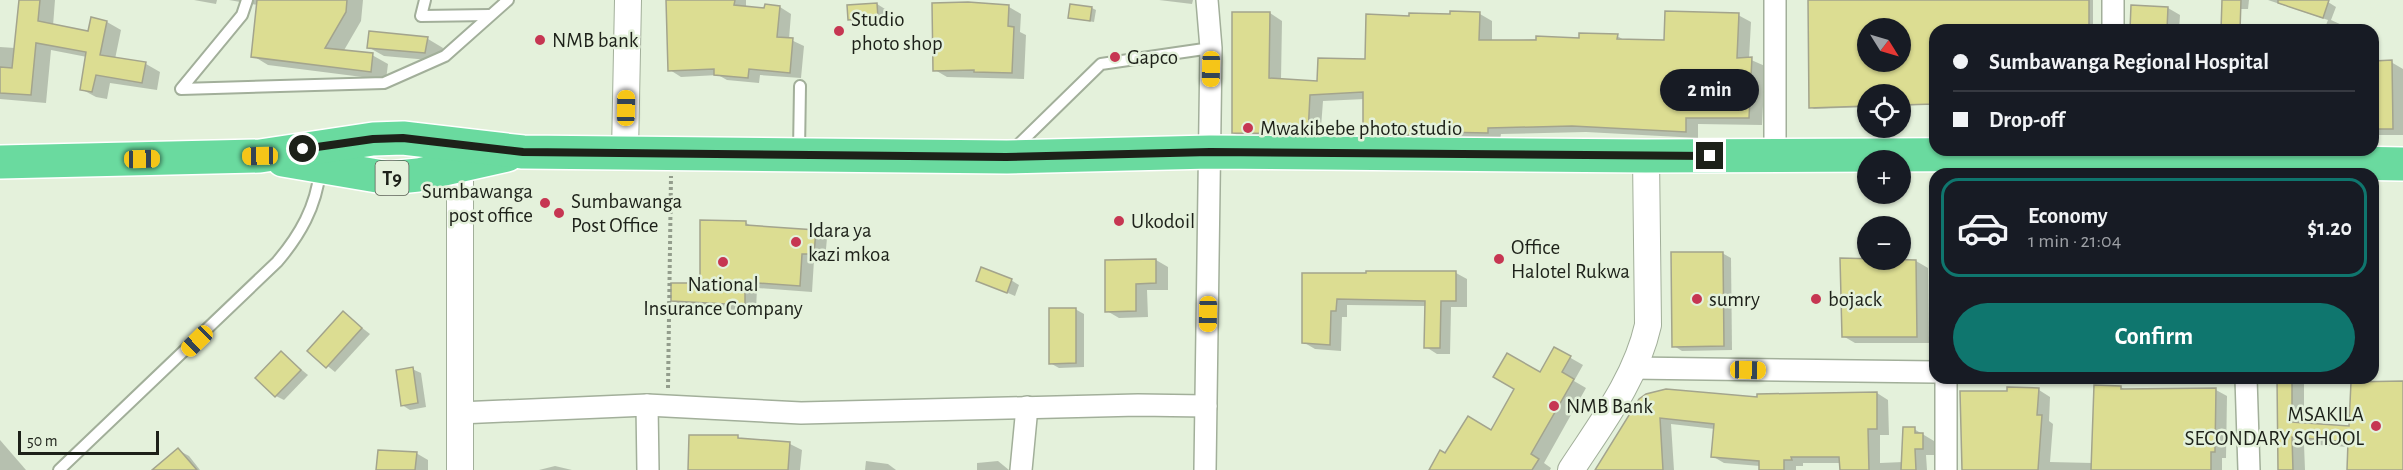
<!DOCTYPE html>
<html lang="en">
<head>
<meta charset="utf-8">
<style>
  :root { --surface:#171b24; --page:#242831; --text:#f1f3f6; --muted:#9ea1a6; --line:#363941; --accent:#0f766e }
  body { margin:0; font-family:"Alegreya Sans",sans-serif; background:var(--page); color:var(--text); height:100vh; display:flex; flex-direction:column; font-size:22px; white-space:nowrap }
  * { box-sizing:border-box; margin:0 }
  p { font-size:20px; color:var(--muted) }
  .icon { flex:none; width:33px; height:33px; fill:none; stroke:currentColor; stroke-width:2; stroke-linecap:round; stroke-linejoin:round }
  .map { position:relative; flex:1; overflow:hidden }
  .drawer { position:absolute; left:1929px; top:168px; width:450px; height:216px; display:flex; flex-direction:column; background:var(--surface); border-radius:18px; box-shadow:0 2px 4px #0004 }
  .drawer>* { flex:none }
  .guide { position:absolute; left:1929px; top:24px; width:450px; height:132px; border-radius:18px; box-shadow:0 2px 4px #0004; display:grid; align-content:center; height:132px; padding:0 24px; background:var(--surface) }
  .needle { width:39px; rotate:127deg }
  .buttons { position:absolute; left:1857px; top:18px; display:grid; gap:12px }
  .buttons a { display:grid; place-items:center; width:54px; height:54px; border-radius:50%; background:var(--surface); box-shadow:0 2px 4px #0004; font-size:30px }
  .scale { position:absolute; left:18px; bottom:15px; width:141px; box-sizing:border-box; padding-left:6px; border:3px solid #1d2119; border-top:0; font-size:16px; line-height:21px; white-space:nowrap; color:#1d2119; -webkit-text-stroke:4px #e4f1db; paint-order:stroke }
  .end { position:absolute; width:27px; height:27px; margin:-14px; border:8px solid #1d2119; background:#fff; box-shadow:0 0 0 3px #fff }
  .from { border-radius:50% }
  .bubble { position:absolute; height:42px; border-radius:21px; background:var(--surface); box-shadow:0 2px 4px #0004; font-size:20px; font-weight:700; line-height:42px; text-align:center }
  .car { position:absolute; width:18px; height:36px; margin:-18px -9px; border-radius:8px; box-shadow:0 0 4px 2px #0007; background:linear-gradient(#f5c518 24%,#345 0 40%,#f5c518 0 76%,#345 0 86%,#f5c518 0) }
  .guide b { display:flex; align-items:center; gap:21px; height:57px; font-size:22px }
  .guide b+b { border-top:2px solid var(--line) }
  .guide i { width:15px; height:15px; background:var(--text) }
  ul { padding:10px 0 0; list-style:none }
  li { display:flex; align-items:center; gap:18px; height:99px; margin:0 12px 9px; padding:0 12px; border:3px solid var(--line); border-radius:18px }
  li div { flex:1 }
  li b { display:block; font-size:22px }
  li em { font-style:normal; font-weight:700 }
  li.selected { border-color:var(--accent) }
  li>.icon { width:54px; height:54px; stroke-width:1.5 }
  .action { display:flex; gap:12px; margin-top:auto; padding:12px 24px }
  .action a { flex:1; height:69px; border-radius:36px; background:var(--accent); color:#fff; font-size:24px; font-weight:700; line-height:69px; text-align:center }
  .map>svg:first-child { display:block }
</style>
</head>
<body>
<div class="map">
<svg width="2403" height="470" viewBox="0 0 2403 470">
  <rect width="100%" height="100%" fill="#e4f1db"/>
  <g fill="#0003" fill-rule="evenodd">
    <polygon points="16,0 55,0 53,26 89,33 107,22 121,30 115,59 146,64 160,72 157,90 110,83 107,99 96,97 81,89 87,57 51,50 46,103 0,99 0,47 15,48 20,0"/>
    <polygon points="194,0 217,0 216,4"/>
    <polygon points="229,0 363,0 361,21 343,52 372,55 388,64 386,80 268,65 253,56 258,5"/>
    <polygon points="667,0 746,0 746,8 780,7 791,14 789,39 804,46 801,78 760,75 759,83 727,80 718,75 681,77 670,70"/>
    <polygon points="1159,0 1193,0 1192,4"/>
    <path d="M1810,0H2093V30H1935V104L1900,106V94H1868V107L1814,109L1810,107ZM1868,28H1900V62H1868Z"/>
    <polygon points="2223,0 2249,0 2248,9 2231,9"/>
    <polygon points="2268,0 2321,0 2328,2 2336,7 2331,20 2353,30 2324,30 2328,20"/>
    <polygon points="877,4 885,9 886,22 858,24 850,20"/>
    <polygon points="1009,7 1021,14 1020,32 1026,35 1024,79 947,77 935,70"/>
    <polygon points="1092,8 1096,10 1094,22 1070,18"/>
    <polygon points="2168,8 2180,15 2179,30 2131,30"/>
    <polygon points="1270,13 1282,21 1281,80 1319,83 1366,60 1410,14 1480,14 1492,21 1492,41 1617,36 1626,41 1666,42 1738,15 1751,22 1749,59 1765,66 1762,125 1698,124 1698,138 1586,132 1501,134 1500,140 1377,141 1364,134 1365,99 1323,101 1320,141 1246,140 1233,133"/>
    <polygon points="428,39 443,48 440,61 384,56 368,47"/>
    <polygon points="2391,62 2403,69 2403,135 2373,135 2373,72"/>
    <polygon points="746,223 753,227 815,232 827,238 825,260 814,260 812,292 757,288 756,311 684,307 672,300 701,284"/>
    <polygon points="1722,253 1731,258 1732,350 1682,351 1674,346"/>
    <polygon points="1156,260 1168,267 1168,290 1147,290 1148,317 1119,318 1107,311"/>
    <polygon points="1916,261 1928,268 1929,343 1855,343 1843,336"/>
    <polygon points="1456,273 1467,279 1467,307 1451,307 1450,354 1437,354 1426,347 1426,306 1347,305 1347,317 1342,317 1341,351 1315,349 1303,342 1303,275"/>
    <polygon points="978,280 1011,280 1019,285 1015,296"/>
    <polygon points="1075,309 1084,314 1084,367 1059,368 1050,363"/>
    <polygon points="343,313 370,334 335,372 309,351"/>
    <polygon points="1555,349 1583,365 1574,381 1586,388 1544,463 1551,468 1550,470 1431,470 1446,455 1492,431 1541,374"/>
    <polygon points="281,353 308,375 284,400 276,396"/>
    <polygon points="412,369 421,373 426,407 410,410 402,405"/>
    <polygon points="2278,378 2304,378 2304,424 2350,428 2403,383 2403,470 2348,470 2349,447 2304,444 2305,470 2279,470"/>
    <polygon points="2120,387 2126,390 2216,390 2227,396 2226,458 2222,458 2222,470 1963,470 2039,390 2050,397 2049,421 2053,424 2050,462 2093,463"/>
    <polygon points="1877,393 1888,400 1889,435 1880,435 1880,463 1903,462 1914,429 1934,441 1934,455 1926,455 1927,470 1841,470 1841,463 1803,463 1803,466 1796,466 1796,470 1760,470 1760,466 1724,463 1712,456 1715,429 1671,424 1674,470 1629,470 1640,400"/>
    <polygon points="738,437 742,440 790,444 802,450 800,470 690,470"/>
    <polygon points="0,440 26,470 0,470"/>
    <polygon points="178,450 189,456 200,470 155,470"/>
    <polygon points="416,453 428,460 428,470 378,470"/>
    <polygon points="866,461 888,464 896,470 865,470"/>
    <polygon points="998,461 1009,470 977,470 977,463"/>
    <polygon points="555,466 572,470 539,470"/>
  </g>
  <g fill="#dcdd92" stroke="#a3a48d" stroke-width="1.5" fill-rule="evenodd">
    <polygon points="19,0 40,0 38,21 88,31 91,17 107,21 100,55 146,62 142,83 96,75 92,92 80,90 86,52 36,43 31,95 0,93 0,67 12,68"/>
    <polygon points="257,0 347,0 346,12 325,48 373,53 371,72 251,57"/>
    <polygon points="666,0 735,0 734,5 764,8 765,4 780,6 777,37 793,38 790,73 749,69 748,78 714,75 714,69 668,71"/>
    <path d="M1808,0H2089V30H1935V104L1900,105V94H1868V106L1809,108ZM1868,28H1900V62H1868Z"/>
    <polygon points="2222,0 2241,0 2240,30 2221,30"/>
    <polygon points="2278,0 2329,0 2323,18 2278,3"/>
    <polygon points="968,2 1009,5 1008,26 1014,27 1012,73 974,72 974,70 933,71 932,3"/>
    <polygon points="877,3 878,18 848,20 847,5"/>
    <polygon points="1070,4 1092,7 1090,21 1068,18"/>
    <polygon points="2131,5 2168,7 2167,30 2130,30"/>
    <polygon points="1450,11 1480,12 1479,40 1536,40 1536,36 1579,38 1579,33 1618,34 1617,39 1664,40 1665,11 1739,13 1737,58 1752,57 1749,118 1686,118 1686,132 1572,126 1488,128 1488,133 1440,132 1440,135 1363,135 1363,92 1310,95 1308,134 1232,133 1232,12 1270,12 1269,78 1317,81 1318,58 1365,59 1366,14 1409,16 1409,13 1450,14"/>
    <polygon points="369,31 428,37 425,53 367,48"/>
    <polygon points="2392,60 2393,129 2373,129 2374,61"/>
    <polygon points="700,220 746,221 746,225 816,230 814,254 802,254 800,286 745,282 745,305 671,301 671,283 700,283"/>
    <polygon points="1671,252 1723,252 1724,346 1672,347"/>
    <polygon points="1840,258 1916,260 1917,337 1842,337"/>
    <polygon points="1156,259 1156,283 1136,284 1136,311 1105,312 1105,260"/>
    <polygon points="981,267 1012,279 1007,293 976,281"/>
    <polygon points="1366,271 1456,271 1456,301 1441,301 1440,348 1424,348 1425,301 1337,299 1336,311 1331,311 1330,345 1302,343 1302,273 1366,273"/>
    <polygon points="1049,308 1076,308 1076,363 1049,364"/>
    <polygon points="343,311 362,328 326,368 307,351"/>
    <polygon points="1554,347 1571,356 1562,372 1574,379 1531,454 1539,459 1532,470 1429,470 1440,450 1445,453 1468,416 1491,430 1514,389 1493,377 1507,353 1540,372"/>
    <polygon points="281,351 301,370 275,397 255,378"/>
    <polygon points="413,367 418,403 401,406 396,370"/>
    <polygon points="2277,378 2292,378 2292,422 2349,426 2351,382 2403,381 2403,470 2347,470 2348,442 2292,437 2293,470 2278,470"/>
    <polygon points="2094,385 2121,386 2121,389 2216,388 2215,452 2211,452 2211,470 2091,470"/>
    <polygon points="2007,387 2039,388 2037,415 2042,415 2038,470 1962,470 1960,391 2007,391"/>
    <polygon points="1666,389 1757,397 1757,394 1877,392 1877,429 1868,429 1869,470 1840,470 1839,457 1791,457 1792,460 1784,460 1784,470 1759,470 1759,461 1711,457 1714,424 1660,418 1663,470 1595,470 1639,399 1646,394"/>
    <polygon points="1903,427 1915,427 1915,433 1923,433 1923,449 1915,449 1916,470 1901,470"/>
    <polygon points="689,435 738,435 738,438 790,442 788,470 688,470"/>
    <polygon points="178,448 197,470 152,470"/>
    <polygon points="378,450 417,452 415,470 376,470"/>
  </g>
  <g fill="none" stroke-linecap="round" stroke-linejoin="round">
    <g stroke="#a2af9a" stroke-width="14">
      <g id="service">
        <polyline points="247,0 242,15 181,89 384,83 445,56 508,0"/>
        <polyline points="425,0 421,16 490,15"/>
        <polyline points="1013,150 1101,64 1211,48"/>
        <polyline points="799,151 800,86"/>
        <path d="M59,470L277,262C300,235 316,207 320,171"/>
      </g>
    </g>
    <g stroke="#a2af9a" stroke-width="24">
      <g id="minor">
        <polyline points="1775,0 1775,156"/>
        <polyline points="2113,30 2113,0"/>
        <polyline points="1632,368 1935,372"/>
        <polyline points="1946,378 1946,470"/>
        <polyline points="2246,378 2249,470"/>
        <polyline points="647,405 648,470"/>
        <polyline points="459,413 647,405 801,413 1138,405 1206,406"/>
        <polyline points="1021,470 1027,407"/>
        <polyline points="1205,470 1211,48 1207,0"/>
      </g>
    </g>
    <g stroke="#a2af9a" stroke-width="28">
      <g id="tertiary">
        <polyline points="625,152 628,0"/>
        <polyline points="460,167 460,470"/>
        <path d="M1571,470C1601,424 1636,379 1648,325L1646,156"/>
      </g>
    </g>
    <g stroke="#fff" stroke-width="36">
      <g id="trunk">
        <polyline points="283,160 389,178 418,175 507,155"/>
        <polyline points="0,162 260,156 373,139 403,138 523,152 1007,157 1210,152 1646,156 2112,154 2238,161 2403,164"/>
      </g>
    </g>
    <polyline stroke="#939d8c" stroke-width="4" stroke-dasharray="3 3" stroke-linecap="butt" points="668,388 671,176"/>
    <use href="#service" stroke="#fff" stroke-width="10"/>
    <use href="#minor" stroke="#fff" stroke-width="21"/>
    <use href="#tertiary" stroke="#fff" stroke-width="26"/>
    <use href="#trunk" stroke="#6ada9f" stroke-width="33"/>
  </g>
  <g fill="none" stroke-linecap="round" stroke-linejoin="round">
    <polyline stroke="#1d2119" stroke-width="8" points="303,149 373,139 403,138 523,152 1006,157 1210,152 1710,156"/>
  </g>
  <g fill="#c63652" stroke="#e4f1db" stroke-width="2">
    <circle cx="839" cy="31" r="6"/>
    <circle cx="540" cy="40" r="6"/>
    <circle cx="1115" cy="57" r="6"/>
    <circle cx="1248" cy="128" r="6"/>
    <circle cx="545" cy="203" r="6"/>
    <circle cx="559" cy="213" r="6"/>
    <circle cx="1119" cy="221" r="6"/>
    <circle cx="796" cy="242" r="6"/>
    <circle cx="1499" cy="259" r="6"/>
    <circle cx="723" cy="262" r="6"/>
    <circle cx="1697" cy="299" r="6"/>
    <circle cx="1816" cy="299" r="6"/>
    <circle cx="1554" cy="406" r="6"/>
    <circle cx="2376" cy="426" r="6"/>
  </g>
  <g text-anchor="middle" stroke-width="5" stroke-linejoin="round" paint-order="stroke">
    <rect fill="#e4f1db" stroke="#595f53" stroke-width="1.5" x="375.5" y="161" width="33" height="34" rx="4.5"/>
    <g font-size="20" font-weight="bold" fill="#1d2119">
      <text x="392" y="185">T9</text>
    </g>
    <g font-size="21" fill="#1d2119" stroke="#e4f1db" text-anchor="start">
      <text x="851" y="26">Studio<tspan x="851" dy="24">photo shop</tspan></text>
      <text x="552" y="47">NMB bank</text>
      <text x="1127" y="64">Gapco</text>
      <text x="1260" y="135">Mwakibebe photo studio</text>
      <text x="533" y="198" text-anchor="end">Sumbawanga<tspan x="533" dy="24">post office</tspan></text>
      <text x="571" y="208">Sumbawanga<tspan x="571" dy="24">Post Office</tspan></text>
      <text x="1131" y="228">Ukodoil</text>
      <text x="808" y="237">Idara ya<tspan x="808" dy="24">kazi mkoa</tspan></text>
      <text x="1511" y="254">Office<tspan x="1511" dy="24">Halotel Rukwa</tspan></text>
      <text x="723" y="291" text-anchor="middle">National<tspan x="723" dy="24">Insurance Company</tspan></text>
      <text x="1709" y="306">sumry</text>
      <text x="1828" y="306">bojack</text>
      <text x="1566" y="413">NMB Bank</text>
      <text x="2364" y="421" text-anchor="end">MSAKILA<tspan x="2364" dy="24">SECONDARY SCHOOL</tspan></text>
    </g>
  </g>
</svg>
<div class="buttons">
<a><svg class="needle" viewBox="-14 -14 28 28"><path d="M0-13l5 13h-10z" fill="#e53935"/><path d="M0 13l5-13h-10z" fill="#9ea1a6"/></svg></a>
<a><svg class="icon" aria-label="locate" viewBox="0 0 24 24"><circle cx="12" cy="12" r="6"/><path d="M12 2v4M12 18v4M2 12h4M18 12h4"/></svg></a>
<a>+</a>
<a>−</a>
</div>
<div class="scale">50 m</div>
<i class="end from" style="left:303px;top:149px"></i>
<i class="end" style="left:1710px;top:156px"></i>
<div class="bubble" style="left:1660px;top:69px;width:99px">2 min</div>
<i class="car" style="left:1211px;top:69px;rotate:181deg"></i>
<i class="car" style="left:626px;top:108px;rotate:1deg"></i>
<i class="car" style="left:260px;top:156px;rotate:269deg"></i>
<i class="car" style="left:142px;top:159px;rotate:89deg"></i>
<i class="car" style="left:1208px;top:314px;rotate:181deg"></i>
<i class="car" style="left:197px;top:341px;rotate:226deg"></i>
<i class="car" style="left:1748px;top:370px;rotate:91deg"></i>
<div class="guide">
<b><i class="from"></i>Sumbawanga Regional Hospital</b>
<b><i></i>Drop-off</b>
</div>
<section class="drawer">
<ul>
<li class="selected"><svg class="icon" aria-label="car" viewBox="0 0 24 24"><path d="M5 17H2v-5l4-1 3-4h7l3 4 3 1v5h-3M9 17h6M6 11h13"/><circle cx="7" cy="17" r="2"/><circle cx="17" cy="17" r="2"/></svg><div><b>Economy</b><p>1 min · 21:04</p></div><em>$1.20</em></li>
</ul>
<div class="action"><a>Confirm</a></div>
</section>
</div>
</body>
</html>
